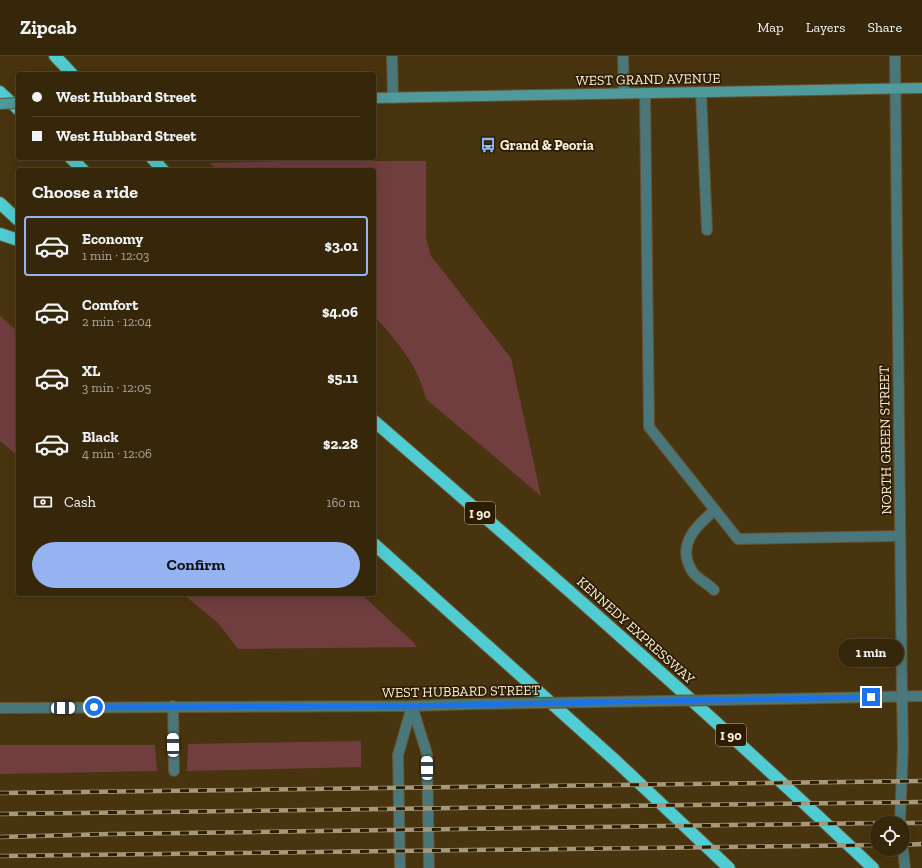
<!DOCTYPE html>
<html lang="en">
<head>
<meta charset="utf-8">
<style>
  :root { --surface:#36270a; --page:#413318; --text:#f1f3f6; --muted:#aaa59c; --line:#50442b; --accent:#95b2f1 }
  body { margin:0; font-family:"Zilla Slab",serif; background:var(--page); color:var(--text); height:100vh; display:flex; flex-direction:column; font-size:15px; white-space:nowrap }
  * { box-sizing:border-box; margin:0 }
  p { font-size:13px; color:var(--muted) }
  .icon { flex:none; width:22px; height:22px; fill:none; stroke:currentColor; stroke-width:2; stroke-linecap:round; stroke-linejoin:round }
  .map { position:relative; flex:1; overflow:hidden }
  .side { position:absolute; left:16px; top:112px; width:360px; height:428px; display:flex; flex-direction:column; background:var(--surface); border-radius:4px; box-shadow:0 4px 16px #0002,0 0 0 1px var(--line) }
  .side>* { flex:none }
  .banner { position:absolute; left:16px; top:16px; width:360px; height:88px; border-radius:4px; box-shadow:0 4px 16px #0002,0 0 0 1px var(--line); display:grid; align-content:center; height:88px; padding:0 16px; background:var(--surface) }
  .buttons { position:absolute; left:870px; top:760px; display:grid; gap:8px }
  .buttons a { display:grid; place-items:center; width:40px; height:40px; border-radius:50%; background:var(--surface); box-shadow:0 4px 16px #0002,0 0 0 1px var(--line); font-size:20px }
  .end { position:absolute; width:18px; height:18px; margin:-9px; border:5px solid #1a73e8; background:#fff; box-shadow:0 0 0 2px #fff }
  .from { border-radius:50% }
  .bubble { position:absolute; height:28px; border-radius:14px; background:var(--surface); box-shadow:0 4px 16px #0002,0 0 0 1px var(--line); font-size:13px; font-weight:700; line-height:28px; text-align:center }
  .car { position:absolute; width:12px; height:24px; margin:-12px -6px; border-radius:5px; box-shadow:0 0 3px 1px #0007; background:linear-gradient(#fff 24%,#345 0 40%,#fff 0 76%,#345 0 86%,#fff 0) }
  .banner b { display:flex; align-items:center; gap:14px; height:38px; font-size:15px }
  .banner b+b { border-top:1px solid var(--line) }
  .banner i { width:10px; height:10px; background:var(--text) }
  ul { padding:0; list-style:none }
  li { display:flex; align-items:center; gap:12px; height:60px; margin:0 8px 6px; padding:0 8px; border:2px solid transparent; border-radius:4px }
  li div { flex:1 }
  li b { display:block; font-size:15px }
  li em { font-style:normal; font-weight:700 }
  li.selected { border-color:var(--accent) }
  li>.icon { width:36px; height:36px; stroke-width:1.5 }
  h2 { padding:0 16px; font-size:18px; line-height:48px }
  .pay { display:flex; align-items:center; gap:10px; height:44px; padding:0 16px; font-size:15px }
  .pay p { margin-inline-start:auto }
  .action { display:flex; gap:8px; margin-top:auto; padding:8px 16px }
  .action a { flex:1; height:46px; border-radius:24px; background:var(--accent); color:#111; font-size:16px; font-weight:700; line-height:46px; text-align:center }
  header { display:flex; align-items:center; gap:24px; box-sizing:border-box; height:56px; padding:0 20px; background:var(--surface); border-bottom:1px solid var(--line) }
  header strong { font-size:19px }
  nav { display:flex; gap:22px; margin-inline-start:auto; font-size:14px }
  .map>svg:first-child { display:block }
</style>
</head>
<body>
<header>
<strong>Zipcab</strong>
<nav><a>Map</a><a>Layers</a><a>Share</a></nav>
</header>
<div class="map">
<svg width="922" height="812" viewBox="0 0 922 812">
  <rect width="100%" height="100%" fill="#48340e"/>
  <g fill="#713e3f">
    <path d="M286,105H426V182L431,200L511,302L541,440L426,343C418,309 397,285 374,260V114H218L209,107Z"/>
    <polygon points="0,260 18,276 18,400 0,385"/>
    <polygon points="183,538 361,538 412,585 417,591 238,593 218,567"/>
    <polygon points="361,685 361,711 187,715 188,688"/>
    <polygon points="0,689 155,689 157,715 0,718"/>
  </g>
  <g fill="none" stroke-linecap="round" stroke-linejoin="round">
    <g stroke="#65522f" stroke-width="12">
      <g id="service">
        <polyline points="623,0 624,37"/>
        <polyline points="701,36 707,174"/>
        <polyline points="645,37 649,371 738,483 900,480"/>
        <path d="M714,534C708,528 696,522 692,515C676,489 696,470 715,454"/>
        <polyline points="173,650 174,715"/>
      </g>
    </g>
    <g stroke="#65522f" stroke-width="12">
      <g id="minor">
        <polyline points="392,0 393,42"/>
        <polyline points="895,0 902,640"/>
        <polyline points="412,650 427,698 429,812"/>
        <polyline points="400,812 398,699 412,650"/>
      </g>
    </g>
    <g stroke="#65522f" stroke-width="12">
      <g id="tertiary">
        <polyline points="779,643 922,640"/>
        <polyline points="0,652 412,650 476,648"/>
        <polyline points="900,767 903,690 902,640"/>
        <polyline points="903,793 905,812"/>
      </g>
    </g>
    <g stroke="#65522f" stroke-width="12">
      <polyline id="secondary" points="374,42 922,32"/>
    </g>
    <g stroke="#65522f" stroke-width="14">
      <g id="motorway">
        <polyline points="55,0 72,18"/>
        <polyline points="0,36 18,53"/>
        <polyline points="71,102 83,114"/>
        <polyline points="152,102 163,114"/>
        <polyline points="0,147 18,164"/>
        <polyline points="0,178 18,184"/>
        <path d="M374,365C543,511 711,658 873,812"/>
        <polyline points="374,488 617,706 729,812"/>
      </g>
    </g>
    <use href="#service" stroke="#4a7779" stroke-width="10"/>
    <use href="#minor" stroke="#4a7779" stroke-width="10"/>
    <use href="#tertiary" stroke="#4a7779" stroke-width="10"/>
    <use href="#secondary" stroke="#4f9a9d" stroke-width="10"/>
    <use href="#motorway" stroke="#50cdd2" stroke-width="12"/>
    <g stroke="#a7977b" stroke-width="4.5">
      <g id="rail">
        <polyline points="0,737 922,725"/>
        <polyline points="0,758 922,746"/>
        <polyline points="897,767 922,767"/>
        <polyline points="0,781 111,778 877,767"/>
        <polyline points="903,789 922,788"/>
        <polyline points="0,800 877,789"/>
      </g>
    </g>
    <use href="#rail" stroke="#2c1c00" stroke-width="3" stroke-dasharray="9" stroke-linecap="butt"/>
    <g stroke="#65522f" stroke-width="12" stroke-linecap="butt">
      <polyline id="tertiary-bridge" points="476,648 779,643"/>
    </g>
    <g stroke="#65522f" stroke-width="12" stroke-linecap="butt">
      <polyline id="secondary-bridge" points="0,48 18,47"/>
    </g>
    <use href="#tertiary-bridge" stroke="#4a7779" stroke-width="10"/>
    <use href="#secondary-bridge" stroke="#4f9a9d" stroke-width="10"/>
  </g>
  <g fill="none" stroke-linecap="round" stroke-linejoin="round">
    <polyline stroke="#1a73e8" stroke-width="5" points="94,651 412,650 871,641"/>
  </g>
  <defs>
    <g id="bus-bare" transform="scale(1.2)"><path d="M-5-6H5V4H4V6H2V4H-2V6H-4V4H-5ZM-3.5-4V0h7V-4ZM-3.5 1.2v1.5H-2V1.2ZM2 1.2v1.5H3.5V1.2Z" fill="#8db9fc" stroke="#2c1c00" stroke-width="2.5" paint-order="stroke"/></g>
  </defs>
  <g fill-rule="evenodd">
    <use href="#bus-bare" x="488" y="89"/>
  </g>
  <g text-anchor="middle" stroke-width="3.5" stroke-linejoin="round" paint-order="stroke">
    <g fill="#2c1c00" stroke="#beb099" stroke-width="1">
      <rect x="465" y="446" width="30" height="22" rx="3"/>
      <rect x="716" y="668" width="30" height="22" rx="3"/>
    </g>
    <g font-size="13" font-weight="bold" fill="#fcefdb">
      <text x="480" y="462">I 90</text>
      <text x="731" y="684">I 90</text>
    </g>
    <g font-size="14" fill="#fcefdb" stroke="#2c1c00">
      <text transform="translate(648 23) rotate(-1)" y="5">WEST GRAND AVENUE</text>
      <text transform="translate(885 384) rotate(-91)" y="5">NORTH GREEN STREET</text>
      <text transform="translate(636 574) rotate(42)" y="5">KENNEDY EXPRESSWAY</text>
      <text transform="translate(461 635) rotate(-1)" y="5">WEST HUBBARD STREET</text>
    </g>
    <g font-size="14" font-weight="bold" fill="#fcefdb" stroke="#2c1c00" text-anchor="start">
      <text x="500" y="94">Grand &amp; Peoria</text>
    </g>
  </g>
</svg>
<div class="buttons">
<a><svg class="icon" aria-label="locate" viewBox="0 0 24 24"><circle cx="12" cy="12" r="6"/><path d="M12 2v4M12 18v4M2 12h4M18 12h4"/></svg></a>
</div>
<i class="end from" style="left:94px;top:651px"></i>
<i class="end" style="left:871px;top:641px"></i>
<div class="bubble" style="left:838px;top:583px;width:66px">1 min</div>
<i class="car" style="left:63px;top:652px;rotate:89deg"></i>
<i class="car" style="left:173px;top:689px;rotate:359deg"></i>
<i class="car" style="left:427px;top:712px;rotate:359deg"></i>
<div class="banner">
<b><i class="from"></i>West Hubbard Street</b>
<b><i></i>West Hubbard Street</b>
</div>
<section class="side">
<h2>Choose a ride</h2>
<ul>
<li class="selected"><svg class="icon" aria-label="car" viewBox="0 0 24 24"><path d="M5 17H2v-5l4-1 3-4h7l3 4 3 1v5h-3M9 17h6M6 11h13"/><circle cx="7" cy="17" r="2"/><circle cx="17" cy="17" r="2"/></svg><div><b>Economy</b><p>1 min · 12:03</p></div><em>$3.01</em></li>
<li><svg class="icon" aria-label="car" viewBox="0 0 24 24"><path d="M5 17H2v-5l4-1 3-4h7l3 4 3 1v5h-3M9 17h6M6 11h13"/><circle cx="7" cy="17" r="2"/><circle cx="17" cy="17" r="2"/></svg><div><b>Comfort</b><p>2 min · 12:04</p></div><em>$4.06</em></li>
<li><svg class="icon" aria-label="car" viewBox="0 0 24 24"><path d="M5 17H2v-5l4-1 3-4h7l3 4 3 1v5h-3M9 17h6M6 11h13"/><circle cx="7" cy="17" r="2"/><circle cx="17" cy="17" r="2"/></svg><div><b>XL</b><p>3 min · 12:05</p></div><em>$5.11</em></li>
<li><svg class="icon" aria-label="car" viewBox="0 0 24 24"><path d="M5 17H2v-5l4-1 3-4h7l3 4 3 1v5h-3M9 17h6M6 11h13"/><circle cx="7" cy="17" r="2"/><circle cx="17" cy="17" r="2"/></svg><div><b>Black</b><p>4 min · 12:06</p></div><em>$2.28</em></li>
</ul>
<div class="pay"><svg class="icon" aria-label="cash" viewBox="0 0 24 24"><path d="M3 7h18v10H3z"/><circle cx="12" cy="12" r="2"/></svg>Cash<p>160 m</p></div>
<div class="action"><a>Confirm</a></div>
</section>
</div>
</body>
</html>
